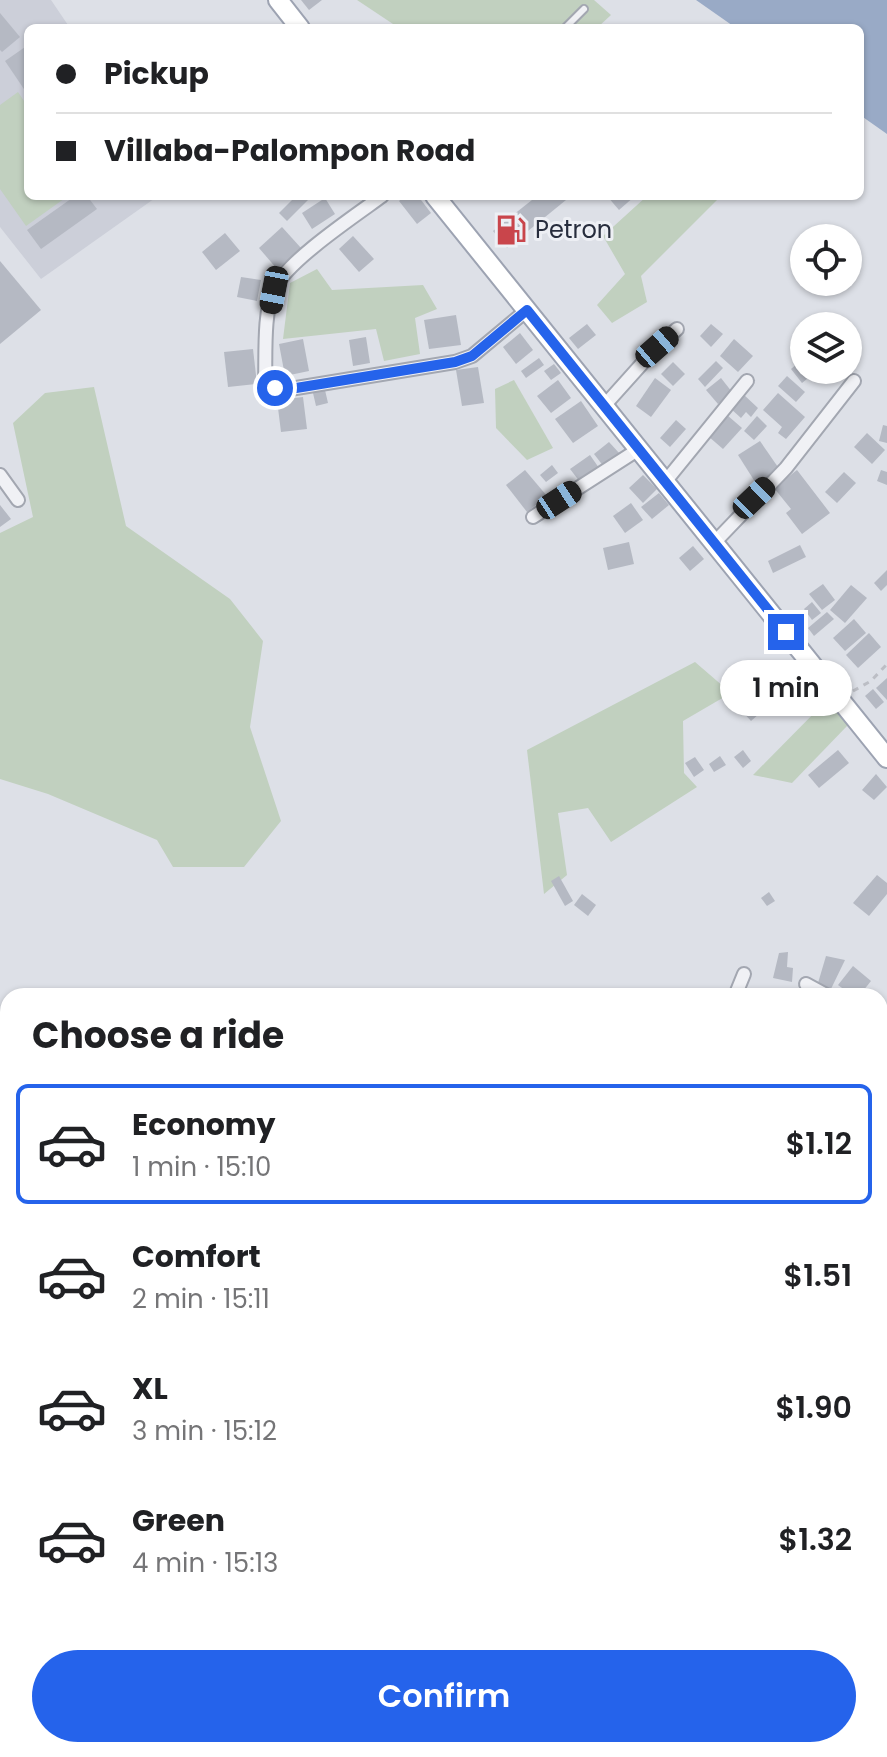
<!DOCTYPE html>
<html lang="en">
<head>
<meta charset="utf-8">
<style>
  :root { --surface:#fff; --page:#f2f2f2; --text:#202124; --muted:#757577; --line:#e0e0e0; --accent:#2563eb }
  body { margin:0; font-family:Poppins,sans-serif; background:var(--page); color:var(--text); height:100vh; display:flex; flex-direction:column; font-size:30px; white-space:nowrap }
  * { box-sizing:border-box; margin:0 }
  p { font-size:26px; color:var(--muted) }
  .icon { flex:none; width:44px; height:44px; fill:none; stroke:currentColor; stroke-width:2; stroke-linecap:round; stroke-linejoin:round }
  .map { position:relative; flex:1; overflow:hidden }
  .details { position:absolute; left:0px; top:988px; width:888px; height:770px; display:flex; flex-direction:column; background:var(--surface); border-radius:24px 24px 0 0; box-shadow:0 2px 6px #0004 }
  .details>* { flex:none }
  .hud { position:absolute; left:24px; top:24px; width:840px; height:176px; border-radius:12px; box-shadow:0 2px 6px #0004; display:grid; align-content:center; height:176px; padding:0 32px; background:var(--surface) }
  .controls { position:absolute; left:790px; top:224px; display:grid; gap:16px }
  .controls a { display:grid; place-items:center; width:72px; height:72px; border-radius:50%; background:var(--surface); box-shadow:0 2px 6px #0004; font-size:40px }
  .end { position:absolute; width:36px; height:36px; margin:-18px; border:10px solid #2563eb; background:#fff; box-shadow:0 0 0 4px #fff }
  .from { border-radius:50% }
  .bubble { position:absolute; height:56px; border-radius:28px; background:var(--surface); box-shadow:0 2px 6px #0004; font-size:26px; font-weight:600; line-height:56px; text-align:center }
  .car { position:absolute; width:24px; height:48px; margin:-24px -12px; border-radius:10px; box-shadow:0 0 6px 2px #0007; background:linear-gradient(#222 24%,#8ab4d8 0 40%,#222 0 76%,#8ab4d8 0 86%,#222 0) }
  .hud b { display:flex; align-items:center; gap:28px; height:76px; font-size:30px }
  .hud b+b { border-top:2px solid var(--line) }
  .hud i { width:20px; height:20px; background:var(--text) }
  ul { padding:0; list-style:none }
  li { display:flex; align-items:center; gap:24px; height:120px; margin:0 16px 12px; padding:0 16px; border:4px solid transparent; border-radius:12px }
  li div { flex:1 }
  li b { display:block; font-size:30px }
  li em { font-style:normal; font-weight:600 }
  li.selected { border-color:var(--accent) }
  li>.icon { width:72px; height:72px; stroke-width:1.5 }
  h2 { padding:0 32px; font-size:36px; line-height:96px }
  .action { display:flex; gap:16px; margin-top:auto; padding:16px 32px }
  .action a { flex:1; height:92px; border-radius:48px; background:var(--accent); color:#fff; font-size:32px; font-weight:600; line-height:92px; text-align:center }
  .map>svg:first-child { display:block }
</style>
</head>
<body>
<div class="map">
<svg width="887" height="1757" viewBox="0 0 887 1757">
  <rect width="100%" height="100%" fill="#dde0e7"/>
  <polygon fill="#cccfd9" points="0,0 51,0 70,28 28,28 28,196 158,196 41,279 0,227"/>
  <g fill="#c1d0bf">
    <polygon points="357,0 594,0 611,15 597,28 399,28"/>
    <polygon points="18,92 28,107 28,196 68,196 26,226 0,189 0,105"/>
    <polygon points="647,196 721,196 641,276 647,302 612,323 597,305 625,274 603,236"/>
    <polygon points="317,269 332,290 423,285 437,309 415,318 420,354 384,361 376,329 283,339 290,283"/>
    <polygon points="514,380 553,448 527,460 496,428 495,389"/>
    <polygon points="94,387 126,526 230,599 263,641 250,727 281,821 244,867 173,867 157,840 48,794 0,779 0,533 33,517 13,423 45,393"/>
    <polygon points="695,662 731,693 683,721 684,773 697,787 611,842 588,808 558,813 567,875 544,894 527,750"/>
    <polygon points="827,700 848,725 792,783 753,775"/>
    <polygon points="887,1513 887,1724 880,1721 880,1526"/>
  </g>
  <polygon fill="#99aac6" points="696,0 887,0 887,134 860,115 860,28 736,28"/>
  <g fill="none" stroke-linecap="round" stroke-linejoin="round">
    <polyline stroke="#99aac6" stroke-width="14" points="0,1547 8,1538"/>
  </g>
  <g fill="#b5b9c3">
    <polygon points="301,0 322,0 309,10"/>
    <polygon points="0,13 20,37 2,52 0,50"/>
    <polygon points="28,45 28,95 5,61"/>
    <polygon points="75,196 87,196 97,209 41,249 27,230"/>
    <polygon points="296,196 312,196 287,221 279,213"/>
    <polygon points="405,196 418,196 431,213 417,224 399,201"/>
    <polygon points="537,196 563,196 566,200 507,248 493,231"/>
    <polygon points="607,196 635,196 619,210"/>
    <polygon points="325,198 335,214 312,229 302,213"/>
    <polygon points="282,227 301,248 277,269 259,248"/>
    <polygon points="225,233 240,251 216,270 202,252"/>
    <polygon points="353,236 374,259 359,272 339,249"/>
    <polygon points="0,261 41,310 0,344"/>
    <polygon points="241,277 261,280 257,301 237,297"/>
    <polygon points="456,315 461,345 429,349 424,320"/>
    <polygon points="587,324 596,335 578,349 569,338"/>
    <polygon points="711,324 723,334 711,347 700,336"/>
    <polygon points="520,333 533,350 516,364 503,347"/>
    <polygon points="366,337 370,363 353,366 349,340"/>
    <polygon points="303,339 309,371 285,376 279,344"/>
    <polygon points="734,339 753,356 738,372 720,356"/>
    <polygon points="253,349 257,384 228,387 224,352"/>
    <polygon points="539,358 544,365 526,378 521,371"/>
    <polygon points="804,358 804,370 818,370 802,383 791,369"/>
    <polygon points="716,361 723,368 705,387 698,379"/>
    <polygon points="673,362 685,374 673,386 661,374"/>
    <polygon points="554,364 561,373 551,380 544,371"/>
    <polygon points="478,367 484,403 462,406 456,370"/>
    <polygon points="787,376 805,392 796,402 778,386"/>
    <polygon points="655,378 671,390 651,417 636,406"/>
    <polygon points="721,378 732,392 718,404 706,390"/>
    <polygon points="558,380 571,398 551,413 537,396"/>
    <polygon points="325,390 328,403 316,406 313,393"/>
    <polygon points="778,393 805,417 786,439 778,433 782,427 763,410"/>
    <polygon points="743,394 758,408 751,417 746,412 741,418 730,408"/>
    <polygon points="303,397 307,429 281,432 277,400"/>
    <polygon points="581,401 598,426 573,443 555,419"/>
    <polygon points="727,415 742,428 723,449 708,436"/>
    <polygon points="757,416 767,426 754,440 744,431"/>
    <polygon points="676,420 686,429 670,447 660,438"/>
    <polygon points="883,425 887,426 887,443 879,441"/>
    <polygon points="867,433 885,450 872,464 854,447"/>
    <polygon points="760,441 780,470 757,485 738,455"/>
    <polygon points="609,442 620,454 604,467 594,454"/>
    <polygon points="590,455 599,468 580,482 570,469"/>
    <polygon points="552,465 558,473 546,482 540,475"/>
    <polygon points="525,470 547,496 527,512 506,485"/>
    <polygon points="797,470 830,513 802,534 786,513 791,509 774,488"/>
    <polygon points="881,470 887,472 887,485 877,481"/>
    <polygon points="844,472 856,483 837,503 825,492"/>
    <polygon points="643,475 657,489 643,503 629,488"/>
    <polygon points="659,493 669,505 652,519 641,507"/>
    <polygon points="631,503 643,520 625,533 613,516"/>
    <polygon points="0,505 11,519 0,527"/>
    <polygon points="629,542 634,564 608,570 603,548"/>
    <polygon points="800,545 806,557 773,573 768,561"/>
    <polygon points="693,546 704,559 690,571 679,558"/>
    <polygon points="887,570 887,585 881,591 874,583"/>
    <polygon points="823,584 835,600 822,610 809,594"/>
    <polygon points="851,585 867,598 845,623 830,610"/>
    <polygon points="812,602 821,613 812,620 804,609"/>
    <polygon points="827,612 834,619 814,636 808,628"/>
    <polygon points="854,619 866,633 845,651 833,638"/>
    <polygon points="869,633 881,647 858,668 846,655"/>
    <polygon points="794,661 806,678 794,687 782,669"/>
    <polygon points="781,675 790,686 783,692 774,681"/>
    <polygon points="887,678 887,700 876,688"/>
    <polygon points="808,684 815,696 801,705 793,693"/>
    <polygon points="873,689 884,702 876,709 865,696"/>
    <polygon points="749,702 759,714 751,721 740,709"/>
    <polygon points="743,750 751,761 743,768 734,757"/>
    <polygon points="838,750 849,763 819,788 808,775"/>
    <polygon points="720,756 726,765 714,772 709,764"/>
    <polygon points="695,757 704,770 694,777 685,763"/>
    <polygon points="876,774 887,787 874,800 862,790"/>
    <polygon points="877,875 887,883 887,894 869,916 853,903"/>
    <polygon points="559,876 573,901 565,906 551,881"/>
    <polygon points="769,892 775,901 767,906 761,898"/>
    <polygon points="582,894 596,905 588,916 574,905"/>
    <polygon points="788,952 787,967 793,968 792,982 773,978 779,953"/>
    <polygon points="826,956 845,960 830,991 818,983"/>
    <polygon points="853,966 871,981 859,996 853,996 838,985"/>
    <polygon points="887,1050 887,1097 880,1093 880,1063"/>
    <polygon points="887,1111 887,1136 880,1132 880,1124"/>
  </g>
  <g fill="none" stroke-linecap="round" stroke-linejoin="round">
    <g stroke="#a3a7b1" stroke-width="10">
      <polyline id="lane" points="565,28 584,9"/>
    </g>
    <g stroke="#a3a7b1" stroke-width="16">
      <g id="street">
        <path d="M382,196C356,215 287,261 274,289C263,313 266,356 265,383L275,388L290,389L455,362L472,356L527,310"/>
        <polyline points="604,406 657,347 677,329"/>
        <polyline points="0,475 18,500"/>
        <polyline points="665,482 747,381"/>
        <polyline points="533,517 639,449"/>
        <polyline points="714,543 786,468 854,381"/>
        <polyline points="806,984 828,996"/>
        <polyline points="735,996 744,974"/>
        <polyline points="880,1045 887,1034"/>
      </g>
    </g>
    <g stroke="#9da3b2" stroke-width="22">
      <g id="primary">
        <polyline points="278,0 300,28"/>
        <polyline points="435,196 887,758"/>
      </g>
    </g>
    <polyline stroke="#bcbec5" stroke-width="3" stroke-dasharray="6 6" stroke-linecap="butt" points="853,691 871,681 887,664"/>
    <use href="#lane" stroke="#f0f1f5" stroke-width="6"/>
    <use href="#street" stroke="#f0f1f5" stroke-width="12"/>
    <use href="#primary" stroke="#fff" stroke-width="18"/>
  </g>
  <g fill="none" stroke-linecap="round" stroke-linejoin="round">
    <polyline stroke="#2563eb" stroke-width="10" points="275,388 290,389 455,362 472,356 527,310 786,632"/>
  </g>
  <defs>
    <g id="fuel-bare" transform="scale(2.4)"><path d="M-5.5-6h7V0h2V4h1.3V-2.5L3-4.5l.8-.8L6-3V5H2.5V1h-1V6h-7ZM-4.2-4.7v3.2H.2V-4.7Z" fill="#c9454b" stroke="#edeff4" stroke-width="2.5" paint-order="stroke"/></g>
  </defs>
  <g fill-rule="evenodd">
    <use href="#fuel-bare" x="511" y="230"/>
  </g>
  <g text-anchor="middle" stroke-width="6" stroke-linejoin="round" paint-order="stroke">
    <g font-size="24" fill="#272d3d" stroke="#edeff4" text-anchor="start">
      <text x="535" y="238">Petron</text>
    </g>
  </g>
</svg>
<div class="controls">
<a><svg class="icon" aria-label="locate" viewBox="0 0 24 24"><circle cx="12" cy="12" r="6"/><path d="M12 2v4M12 18v4M2 12h4M18 12h4"/></svg></a>
<a><svg class="icon" aria-label="layers" viewBox="0 0 24 24"><path d="M12 4l9 5-9 5-9-5zM3 14l9 5 9-5"/></svg></a>
</div>
<i class="end from" style="left:275px;top:388px"></i>
<i class="end" style="left:786px;top:632px"></i>
<div class="bubble" style="left:720px;top:660px;width:132px">1 min</div>
<i class="car" style="left:274px;top:290px;rotate:191deg"></i>
<i class="car" style="left:657px;top:347px;rotate:49deg"></i>
<i class="car" style="left:754px;top:498px;rotate:46deg"></i>
<i class="car" style="left:559px;top:500px;rotate:57deg"></i>
<div class="hud">
<b><i class="from"></i>Pickup</b>
<b><i></i>Villaba-Palompon Road</b>
</div>
<section class="details">
<h2>Choose a ride</h2>
<ul>
<li class="selected"><svg class="icon" aria-label="car" viewBox="0 0 24 24"><path d="M5 17H2v-5l4-1 3-4h7l3 4 3 1v5h-3M9 17h6M6 11h13"/><circle cx="7" cy="17" r="2"/><circle cx="17" cy="17" r="2"/></svg><div><b>Economy</b><p>1 min · 15:10</p></div><em>$1.12</em></li>
<li><svg class="icon" aria-label="car" viewBox="0 0 24 24"><path d="M5 17H2v-5l4-1 3-4h7l3 4 3 1v5h-3M9 17h6M6 11h13"/><circle cx="7" cy="17" r="2"/><circle cx="17" cy="17" r="2"/></svg><div><b>Comfort</b><p>2 min · 15:11</p></div><em>$1.51</em></li>
<li><svg class="icon" aria-label="car" viewBox="0 0 24 24"><path d="M5 17H2v-5l4-1 3-4h7l3 4 3 1v5h-3M9 17h6M6 11h13"/><circle cx="7" cy="17" r="2"/><circle cx="17" cy="17" r="2"/></svg><div><b>XL</b><p>3 min · 15:12</p></div><em>$1.90</em></li>
<li><svg class="icon" aria-label="car" viewBox="0 0 24 24"><path d="M5 17H2v-5l4-1 3-4h7l3 4 3 1v5h-3M9 17h6M6 11h13"/><circle cx="7" cy="17" r="2"/><circle cx="17" cy="17" r="2"/></svg><div><b>Green</b><p>4 min · 15:13</p></div><em>$1.32</em></li>
</ul>
<div class="action"><a>Confirm</a></div>
</section>
</div>
</body>
</html>
